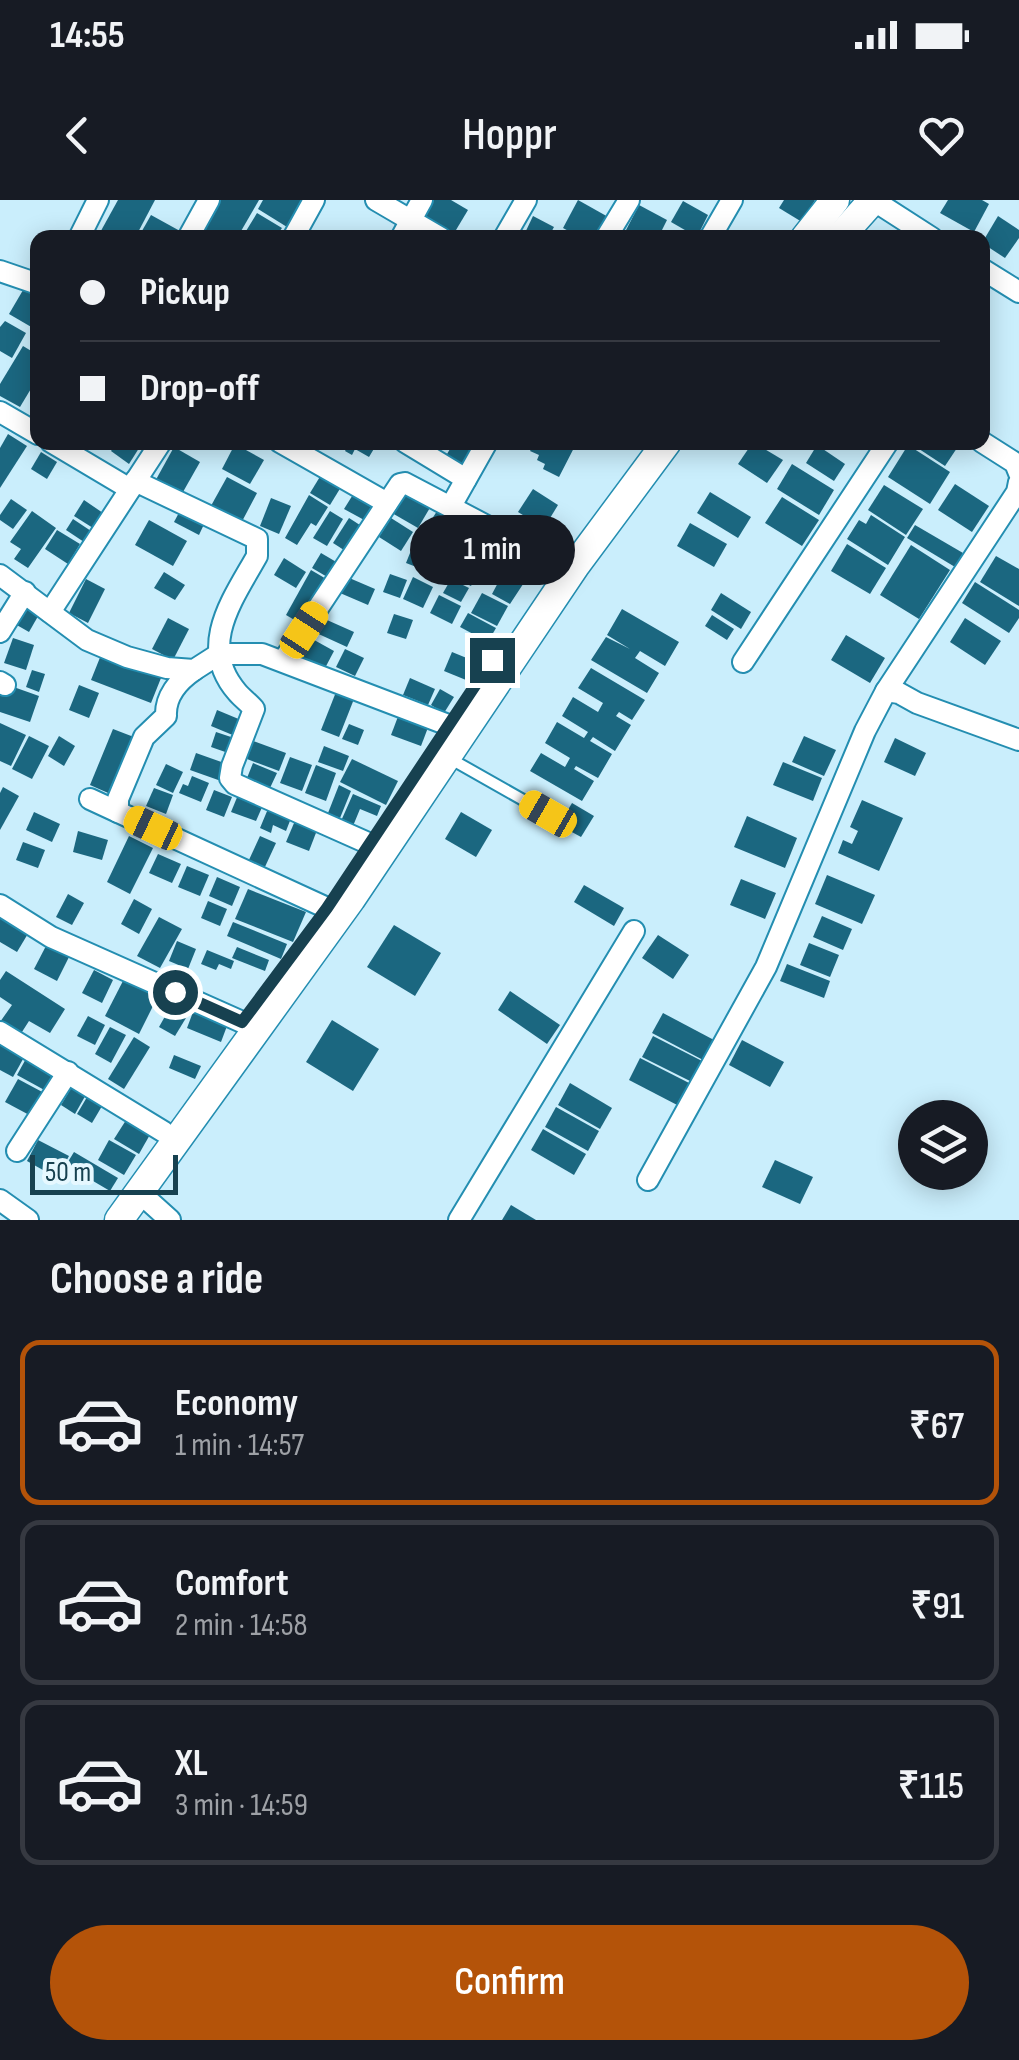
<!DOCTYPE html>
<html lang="en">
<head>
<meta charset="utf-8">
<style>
  :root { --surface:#171b24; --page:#20242c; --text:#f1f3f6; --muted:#9ea1a6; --line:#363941; --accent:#b45309 }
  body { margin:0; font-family:"Sofia Sans Condensed",sans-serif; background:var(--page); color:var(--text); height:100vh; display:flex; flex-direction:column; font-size:38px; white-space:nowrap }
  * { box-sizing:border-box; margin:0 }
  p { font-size:32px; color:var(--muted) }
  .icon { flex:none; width:55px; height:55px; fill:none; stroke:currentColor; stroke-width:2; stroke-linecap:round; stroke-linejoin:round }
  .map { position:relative; height:1020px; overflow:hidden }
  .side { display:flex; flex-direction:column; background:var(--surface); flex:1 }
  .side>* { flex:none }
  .banner { position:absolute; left:30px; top:30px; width:960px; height:220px; border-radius:20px; box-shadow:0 5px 25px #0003; display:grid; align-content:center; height:220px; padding:0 50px; background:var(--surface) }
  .tools { position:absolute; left:898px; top:900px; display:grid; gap:20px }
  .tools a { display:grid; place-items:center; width:90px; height:90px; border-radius:50%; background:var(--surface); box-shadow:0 5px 25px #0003; font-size:50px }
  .scale { position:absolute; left:30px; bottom:25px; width:148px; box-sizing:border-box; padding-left:10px; border:5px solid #174150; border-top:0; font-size:28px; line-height:35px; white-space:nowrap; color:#174150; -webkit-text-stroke:8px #e6f8ff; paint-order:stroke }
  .end { position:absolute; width:45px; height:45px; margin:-22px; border:12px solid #174150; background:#fff; box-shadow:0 0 0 5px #fff }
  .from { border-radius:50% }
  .bubble { position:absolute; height:70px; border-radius:35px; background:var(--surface); box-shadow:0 5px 25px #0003; font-size:32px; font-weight:600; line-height:70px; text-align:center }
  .car { position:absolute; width:30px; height:60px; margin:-30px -15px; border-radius:12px; box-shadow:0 0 8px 2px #0007; background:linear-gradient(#f5c518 24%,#345 0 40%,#f5c518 0 76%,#345 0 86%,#f5c518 0) }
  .banner b { display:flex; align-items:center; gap:35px; height:95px; font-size:38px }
  .banner b+b { border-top:2px solid var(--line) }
  .banner i { width:25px; height:25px; background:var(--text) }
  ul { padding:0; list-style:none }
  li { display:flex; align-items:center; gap:30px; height:165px; margin:0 20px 15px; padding:0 30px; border:5px solid var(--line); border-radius:20px }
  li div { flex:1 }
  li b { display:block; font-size:38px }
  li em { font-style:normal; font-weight:600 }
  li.active { border-color:var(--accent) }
  li>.icon { width:90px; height:90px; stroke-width:1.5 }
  h2 { padding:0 50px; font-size:45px; line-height:120px }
  .primary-button { display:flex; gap:20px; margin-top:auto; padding:20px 50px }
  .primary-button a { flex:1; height:115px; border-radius:60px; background:var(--accent); color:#fff; font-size:40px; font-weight:600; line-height:115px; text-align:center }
  .status { display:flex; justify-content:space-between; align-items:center; height:70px; padding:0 50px; background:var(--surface); direction:ltr }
  .status svg { height:28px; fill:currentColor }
  header { display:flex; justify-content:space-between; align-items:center; height:130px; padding:0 50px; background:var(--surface); font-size:45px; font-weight:600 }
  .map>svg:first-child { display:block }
</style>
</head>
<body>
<div class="status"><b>14:55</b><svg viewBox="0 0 49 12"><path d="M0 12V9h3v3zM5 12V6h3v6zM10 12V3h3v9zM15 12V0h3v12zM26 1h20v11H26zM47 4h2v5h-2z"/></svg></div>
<header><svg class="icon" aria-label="back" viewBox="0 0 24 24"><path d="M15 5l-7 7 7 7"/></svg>Hoppr<svg class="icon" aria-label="heart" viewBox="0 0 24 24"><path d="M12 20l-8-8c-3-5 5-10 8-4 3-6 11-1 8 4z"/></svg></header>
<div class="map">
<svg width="1019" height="1020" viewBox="0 0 1019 1020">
  <rect width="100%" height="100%" fill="#caeefc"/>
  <g fill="#1b6780">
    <polygon points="118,0 155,0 135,38 97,38"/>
    <polygon points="221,0 259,0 237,38 199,38"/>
    <polygon points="263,0 304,0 287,27 258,9"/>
    <polygon points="434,0 451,0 468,10 453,35 424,18"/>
    <polygon points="578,0 610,18 599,38 581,38 563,28"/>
    <polygon points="784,0 815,0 802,22 779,8"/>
    <polygon points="948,0 982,0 989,4 974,32 940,13"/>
    <polygon points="683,1 708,15 697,37 671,22"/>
    <polygon points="639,5 667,20 658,38 630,38 624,34"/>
    <polygon points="257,13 282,28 277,35 281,38 243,36"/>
    <polygon points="151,15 180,31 176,38 138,38"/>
    <polygon points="533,16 554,27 548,38 524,35"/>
    <polygon points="998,16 1019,30 1019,38 1005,58 982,43"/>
    <polygon points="26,85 38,92 38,120 33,128 9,114"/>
    <polygon points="5,121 26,133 12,158 0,151 0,127"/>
    <polygon points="23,146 38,155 38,177 20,207 0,196 0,184"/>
    <polygon points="8,234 27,246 0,288 0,248"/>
    <polygon points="117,242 137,242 141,245 129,264 111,251"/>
    <polygon points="350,242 378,242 369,257 355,249 352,255 345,251"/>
    <polygon points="454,242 474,244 459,270 443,261"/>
    <polygon points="527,242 577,242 559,277 543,269 545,264 537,260 539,255 530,251 533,246"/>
    <polygon points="753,242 783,260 767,283 738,264"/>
    <polygon points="919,242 949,242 957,248 945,266 916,247"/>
    <polygon points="235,244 264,260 250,284 222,269"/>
    <polygon points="817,245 845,264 834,281 806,263"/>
    <polygon points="908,245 950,272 930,304 888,277"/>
    <polygon points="174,247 200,262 179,299 153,285"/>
    <polygon points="41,252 57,262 47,279 31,269"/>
    <polygon points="792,264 834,290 819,315 777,289"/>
    <polygon points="321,275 341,287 330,305 310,293"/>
    <polygon points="227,277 257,293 238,329 207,313"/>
    <polygon points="955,284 989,306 972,332 938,310"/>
    <polygon points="884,285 923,309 906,335 868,310"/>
    <polygon points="533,289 558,305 544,328 518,312"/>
    <polygon points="405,291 431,306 418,328 392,313"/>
    <polygon points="710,292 751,317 738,338 697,313"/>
    <polygon points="354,293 375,305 366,321 344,309"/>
    <polygon points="309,295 328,307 316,326 311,323 297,345 285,338"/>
    <polygon points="782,297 819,320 802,346 765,323"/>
    <polygon points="271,298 291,306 279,334 260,326"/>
    <polygon points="11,299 27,310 13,329 0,320 0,315"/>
    <polygon points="84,300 103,313 93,328 74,316"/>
    <polygon points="182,307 206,320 199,335 174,322"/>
    <polygon points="32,311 56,328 28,368 14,359 21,349 10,342"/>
    <polygon points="330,311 343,319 327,346 313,338"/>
    <polygon points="437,311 459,326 448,344 425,330"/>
    <polygon points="871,315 905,337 888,365 847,339 859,320 866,324"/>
    <polygon points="349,318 363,327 347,352 333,343"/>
    <polygon points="391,318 413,332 401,351 379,337"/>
    <polygon points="73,319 91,331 84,342 66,330"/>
    <polygon points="149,320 187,341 173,366 135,345"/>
    <polygon points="468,323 494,339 481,360 455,344"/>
    <polygon points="690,323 727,344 714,367 677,346"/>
    <polygon points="915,325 963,353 955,367 907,338"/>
    <polygon points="57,330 80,344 68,364 45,349"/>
    <polygon points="414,343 440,353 432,373 406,363"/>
    <polygon points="505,343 535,360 528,373 497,356"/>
    <polygon points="847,344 886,368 870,394 831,371"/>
    <polygon points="911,345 950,370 919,419 880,395"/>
    <polygon points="321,353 338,363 329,378 312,368"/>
    <polygon points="996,356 1019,369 1019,406 980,382"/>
    <polygon points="284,358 306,372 296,388 274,375"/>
    <polygon points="496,358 529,375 510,404 492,394 500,379 488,373"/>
    <polygon points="458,364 477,374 471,386 452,377"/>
    <polygon points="311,370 328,380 303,425 286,415"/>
    <polygon points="164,372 185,385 175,400 154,388"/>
    <polygon points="390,374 407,380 400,398 383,392"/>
    <polygon points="347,377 375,389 368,405 340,393"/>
    <polygon points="413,377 433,387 423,408 403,399"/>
    <polygon points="86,379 105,389 88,423 69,413"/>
    <polygon points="451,379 469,388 461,402 443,393"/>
    <polygon points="975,382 1019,410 1019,418 1009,433 962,403"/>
    <polygon points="482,393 508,406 497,426 471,413"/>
    <polygon points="721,393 751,412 741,429 711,410"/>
    <polygon points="439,395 461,406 452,424 430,413"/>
    <polygon points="27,403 41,411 29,432 15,424"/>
    <polygon points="622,409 679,442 665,466 640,451 635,458 659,473 647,493 591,460 606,437 630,449 607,435"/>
    <polygon points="468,413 496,428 488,442 460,427"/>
    <polygon points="394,414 413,420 406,439 387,433"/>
    <polygon points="712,415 734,429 727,440 705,426"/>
    <polygon points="318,416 354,432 347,447 312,431"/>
    <polygon points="168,418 189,429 173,460 152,449"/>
    <polygon points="965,418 1001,441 985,465 950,442"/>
    <polygon points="846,435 885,458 870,483 831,460"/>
    <polygon points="307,436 334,451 324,470 297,455"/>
    <polygon points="13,438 34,445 26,470 4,463"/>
    <polygon points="345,449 364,458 355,476 336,467"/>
    <polygon points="452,452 474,461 466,480 444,471"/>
    <polygon points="101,455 161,478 151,503 91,480"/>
    <polygon points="591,468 645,500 632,520 619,512 616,516 631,525 615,551 593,537 590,541 612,554 598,578 576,566 574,569 594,581 582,601 530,571 541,553 565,567 570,558 545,543 557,522 584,538 588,532 562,516 573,497 598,512 603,503 578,488"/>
    <polygon points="32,470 45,474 39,492 26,487"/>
    <polygon points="410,478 435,489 428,505 403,495"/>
    <polygon points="8,485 39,496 30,522 0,512 0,489"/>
    <polygon points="79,485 99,493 89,518 69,510"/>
    <polygon points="440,489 454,497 444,513 431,505"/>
    <polygon points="336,492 354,499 339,537 321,530"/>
    <polygon points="217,510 241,520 235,536 211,526"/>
    <polygon points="399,514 429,525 421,546 391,535"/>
    <polygon points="0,523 26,535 11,566 0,561"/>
    <polygon points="349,524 364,530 358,545 342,539"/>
    <polygon points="113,529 139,539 115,596 90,585"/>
    <polygon points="216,532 237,539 231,554 211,547"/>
    <polygon points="29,536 49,546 32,579 12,569"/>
    <polygon points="59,536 75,546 64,566 48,556"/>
    <polygon points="804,536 836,550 824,576 792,562"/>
    <polygon points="895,538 926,553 915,576 884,562"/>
    <polygon points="253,541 286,553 279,571 247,559"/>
    <polygon points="324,546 349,556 343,571 318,562"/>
    <polygon points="196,553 227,564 221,581 190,570"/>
    <polygon points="290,557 312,565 302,591 280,583"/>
    <polygon points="352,559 398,581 386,605 340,582"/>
    <polygon points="783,562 822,578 813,601 773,585"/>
    <polygon points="253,563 277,573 270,588 247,578"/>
    <polygon points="166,564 183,572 173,593 156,585"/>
    <polygon points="316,565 336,573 326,601 305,593"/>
    <polygon points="192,576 209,583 201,602 179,593 183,584 188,586"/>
    <polygon points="339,585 351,591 340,618 328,613"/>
    <polygon points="3,587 19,596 0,630 0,593"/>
    <polygon points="154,588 173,595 166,614 146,606"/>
    <polygon points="214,590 232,597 224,617 206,610"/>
    <polygon points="353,594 381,606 377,616 360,609 353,626 341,621"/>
    <polygon points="238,595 263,605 256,621 231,612"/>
    <polygon points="862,600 903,618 879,671 838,653 843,640 852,644 858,631 850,627"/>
    <polygon points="572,603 594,616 581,637 559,625"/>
    <polygon points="270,604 293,613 286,631 273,625 271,633 260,628"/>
    <polygon points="34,612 60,624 52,642 26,630"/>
    <polygon points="461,612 492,630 476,657 445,639"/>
    <polygon points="297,616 319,625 309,651 286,642"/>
    <polygon points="747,616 797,638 785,668 734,647"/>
    <polygon points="78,631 108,640 102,660 73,652"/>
    <polygon points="129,636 153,648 130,694 107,682"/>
    <polygon points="260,636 276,643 264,669 248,662"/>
    <polygon points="23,642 45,650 38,668 16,660"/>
    <polygon points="158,654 181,664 172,683 149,673"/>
    <polygon points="187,666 209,675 200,696 178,687"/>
    <polygon points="827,675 875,695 862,724 815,704"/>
    <polygon points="217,677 240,687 232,706 209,696"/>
    <polygon points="741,679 776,693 765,719 730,705"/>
    <polygon points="584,685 624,708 614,726 574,702"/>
    <polygon points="248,689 306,712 293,742 235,719"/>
    <polygon points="68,694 84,703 72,725 56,717"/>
    <polygon points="134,699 152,709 139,734 121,724"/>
    <polygon points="208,701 227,709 220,726 201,718"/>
    <polygon points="0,715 29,732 17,752 0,742"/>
    <polygon points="822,716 852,729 843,750 813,737"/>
    <polygon points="159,717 182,729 160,768 137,756"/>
    <polygon points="233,722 287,744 281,759 227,736"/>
    <polygon points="394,725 441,753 415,796 367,767"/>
    <polygon points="658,735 689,755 673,779 642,758"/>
    <polygon points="177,741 196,749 188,769 169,761"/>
    <polygon points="809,743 839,755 830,777 800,765"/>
    <polygon points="47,744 70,755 57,781 34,769"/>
    <polygon points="237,747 269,760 265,771 232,758"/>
    <polygon points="207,750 234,761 231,769 219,764 216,770 201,764"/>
    <polygon points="787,764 830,781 824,798 780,781"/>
    <polygon points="94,770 113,780 102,803 82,793"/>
    <polygon points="6,771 65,809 50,833 29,821 20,835 0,822 12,805 0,797 0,780"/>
    <polygon points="124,779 158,796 139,834 105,816"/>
    <polygon points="510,791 560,825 547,844 498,810"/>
    <polygon points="172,804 189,813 175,836 159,827"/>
    <polygon points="193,812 227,826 221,842 187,828"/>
    <polygon points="663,813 714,840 703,860 652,833"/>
    <polygon points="88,816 105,825 95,845 77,836"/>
    <polygon points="332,820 379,849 353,891 306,862"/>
    <polygon points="110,827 126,835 111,863 95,854"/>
    <polygon points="653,836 704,862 694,883 642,857"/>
    <polygon points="0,837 27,852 13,877 0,870"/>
    <polygon points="134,837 150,847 124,889 108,879"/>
    <polygon points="742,840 784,862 770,887 729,865"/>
    <polygon points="28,855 59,872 48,892 17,875"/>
    <polygon points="174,855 201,866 195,879 169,868"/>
    <polygon points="640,858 693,885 681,907 629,880"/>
    <polygon points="18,879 46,894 33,917 5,902"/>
    <polygon points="74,883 88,891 75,914 61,905"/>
    <polygon points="570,883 612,908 600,929 558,905"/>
    <polygon points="90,892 105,901 92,923 77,914"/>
    <polygon points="556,907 599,931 588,951 545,927"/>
    <polygon points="128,917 152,931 139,954 114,939"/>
    <polygon points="543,929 586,954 574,975 531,950"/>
    <polygon points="38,940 69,956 57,978 27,961"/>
    <polygon points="109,940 136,955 124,975 98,960"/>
    <polygon points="74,952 118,978 110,991 66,965"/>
    <polygon points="775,960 813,977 800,1004 762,987"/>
    <polygon points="511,1005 536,1020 502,1020"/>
  </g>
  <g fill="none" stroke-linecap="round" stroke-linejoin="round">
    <g stroke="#248eb1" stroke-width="14">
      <polyline id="service" points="449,558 548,614"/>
    </g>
    <g stroke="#248eb1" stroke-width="24">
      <g id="minor">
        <polyline points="376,0 441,38"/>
        <polyline points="873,0 932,38"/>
        <polyline points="79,38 98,0"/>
        <polyline points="188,38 209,0"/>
        <polyline points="293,38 314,0"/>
        <polyline points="401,38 422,0"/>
        <polyline points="504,38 526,0"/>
        <polyline points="606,38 629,0"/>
        <polyline points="710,38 732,0"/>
        <polyline points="982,69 1019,92"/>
        <polyline points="0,71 38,84"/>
        <polyline points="0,212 38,234"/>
        <polyline points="51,242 130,289"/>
        <polyline points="280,242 387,303"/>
        <polyline points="405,242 466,279"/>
        <polyline points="982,242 1015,263 1019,273"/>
        <path d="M135,281L257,339V356C233,399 197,446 237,492C242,498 249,503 254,509L232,566L230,578L235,584L370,644"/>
        <polyline points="451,306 487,242"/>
        <polyline points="0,375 87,440 127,457 167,468 194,470 219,454 262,454 464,531"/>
        <polyline points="50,412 161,242"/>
        <polyline points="0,432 25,392"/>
        <polyline points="283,461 400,284 405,283 557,363"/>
        <polyline points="743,462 888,242"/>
        <path d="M194,470C178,481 165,497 166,516L144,537L118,599V612L327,708"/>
        <polyline points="0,482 5,485"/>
        <polyline points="886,491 899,493 917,503 1019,540"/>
        <polyline points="90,599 118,612"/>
        <polyline points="0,705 51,737 242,822"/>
        <polyline points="0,832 164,932"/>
        <polyline points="17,951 68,872"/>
        <polyline points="648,980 766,767 865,531 886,491 1017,292 1019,282"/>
        <polyline points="140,993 170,1020"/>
        <polyline points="0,1000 28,1020"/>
        <polyline points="459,1020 634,731"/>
      </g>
    </g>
    <g stroke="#248eb1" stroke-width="31">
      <g id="secondary">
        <polyline points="805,38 835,0"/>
        <polyline points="839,38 873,0"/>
        <polyline points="119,1020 351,699 575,366 667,242"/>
      </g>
    </g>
    <use href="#service" stroke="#fff" stroke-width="10"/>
    <use href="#minor" stroke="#fff" stroke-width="20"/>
    <use href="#secondary" stroke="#fff" stroke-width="28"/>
  </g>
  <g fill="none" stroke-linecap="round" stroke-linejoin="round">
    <polyline stroke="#174150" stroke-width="12" points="175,792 242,822 327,708 492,460"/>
  </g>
</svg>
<div class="tools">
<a><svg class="icon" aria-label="layers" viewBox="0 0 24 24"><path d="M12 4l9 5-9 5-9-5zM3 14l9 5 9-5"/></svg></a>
</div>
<div class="scale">50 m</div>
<i class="end from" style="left:175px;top:792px"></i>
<i class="end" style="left:492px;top:460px"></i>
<div class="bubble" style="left:410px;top:315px;width:165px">1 min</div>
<i class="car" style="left:304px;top:430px;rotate:33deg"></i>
<i class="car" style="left:548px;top:614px;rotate:300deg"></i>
<i class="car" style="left:153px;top:628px;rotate:295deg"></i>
<div class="banner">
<b><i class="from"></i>Pickup</b>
<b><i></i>Drop-off</b>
</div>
</div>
<section class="side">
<h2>Choose a ride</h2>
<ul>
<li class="active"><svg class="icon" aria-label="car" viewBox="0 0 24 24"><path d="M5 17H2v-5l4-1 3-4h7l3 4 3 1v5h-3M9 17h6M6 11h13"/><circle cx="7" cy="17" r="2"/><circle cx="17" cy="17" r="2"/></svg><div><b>Economy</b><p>1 min · 14:57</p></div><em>₹67</em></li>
<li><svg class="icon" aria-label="car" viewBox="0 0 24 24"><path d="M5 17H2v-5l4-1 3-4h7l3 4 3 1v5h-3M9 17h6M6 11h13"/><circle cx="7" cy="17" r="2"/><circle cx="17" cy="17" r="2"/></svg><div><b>Comfort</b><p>2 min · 14:58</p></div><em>₹91</em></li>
<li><svg class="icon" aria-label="car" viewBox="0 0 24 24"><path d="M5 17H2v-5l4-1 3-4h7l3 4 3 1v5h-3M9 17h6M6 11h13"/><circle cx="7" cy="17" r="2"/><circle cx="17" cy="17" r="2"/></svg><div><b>XL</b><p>3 min · 14:59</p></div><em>₹115</em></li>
</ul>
<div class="primary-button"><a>Confirm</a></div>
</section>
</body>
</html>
